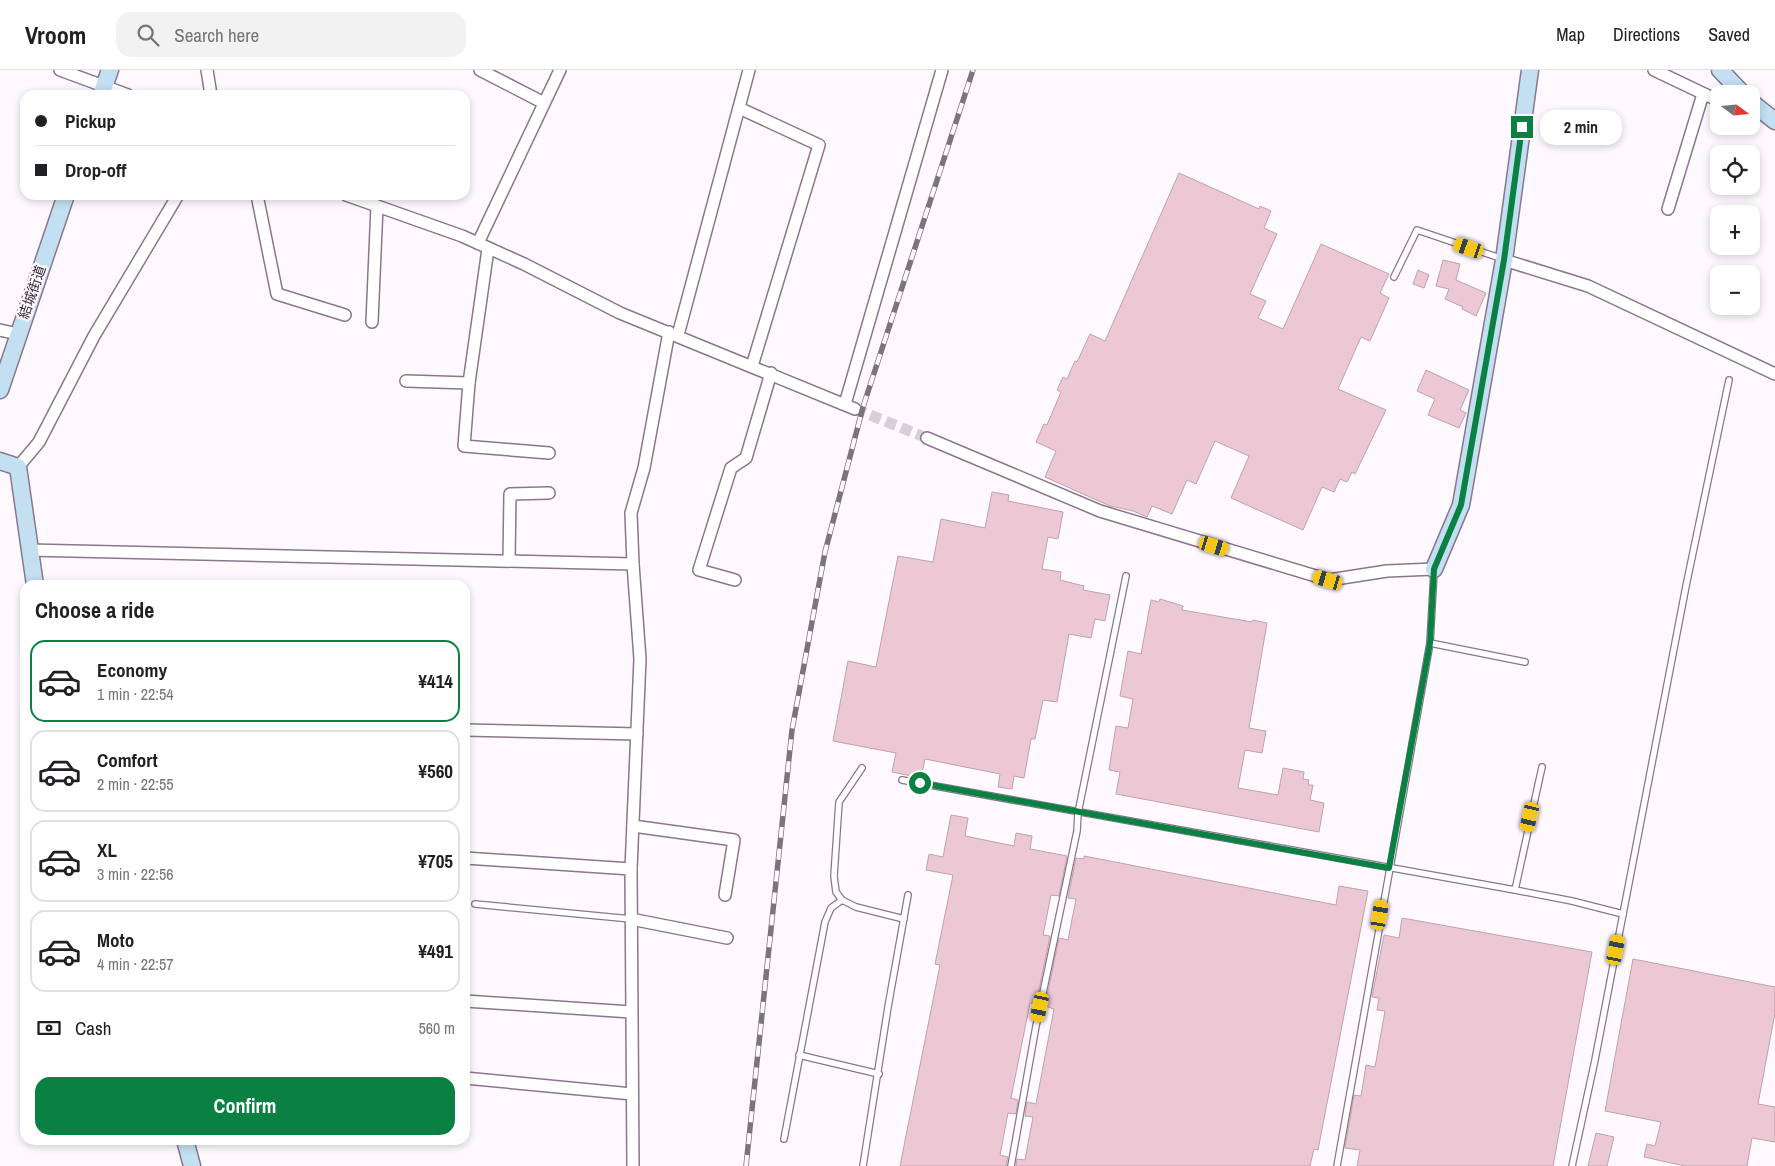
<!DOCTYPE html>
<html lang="en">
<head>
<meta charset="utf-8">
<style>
  :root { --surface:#fff; --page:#f2f2f2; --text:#202124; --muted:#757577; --line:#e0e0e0; --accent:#0b8043 }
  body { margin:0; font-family:"Archivo Narrow","Noto Sans JP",sans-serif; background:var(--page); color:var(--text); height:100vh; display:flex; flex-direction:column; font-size:19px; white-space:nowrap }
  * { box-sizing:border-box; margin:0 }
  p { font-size:16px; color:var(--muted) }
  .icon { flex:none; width:28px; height:28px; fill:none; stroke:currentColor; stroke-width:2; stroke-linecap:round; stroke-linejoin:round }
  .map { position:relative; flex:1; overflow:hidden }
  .drawer { position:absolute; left:20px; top:510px; width:450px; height:565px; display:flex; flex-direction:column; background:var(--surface); border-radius:15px; box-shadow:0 2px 8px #0003 }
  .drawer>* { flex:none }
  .banner { position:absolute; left:20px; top:20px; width:450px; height:110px; border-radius:15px; box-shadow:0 2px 8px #0003; display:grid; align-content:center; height:110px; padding:0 15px; background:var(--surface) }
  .needle { width:32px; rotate:106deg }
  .controls { position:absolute; left:1710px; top:15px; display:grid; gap:10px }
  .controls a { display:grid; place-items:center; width:50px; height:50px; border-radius:10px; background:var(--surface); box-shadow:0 2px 8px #0003; font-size:25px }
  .end { position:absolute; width:22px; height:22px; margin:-11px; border:6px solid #0b8043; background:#fff; box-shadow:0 0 0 2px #fff }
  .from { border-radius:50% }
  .bubble { position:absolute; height:35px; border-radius:15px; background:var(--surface); box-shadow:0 2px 8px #0003; font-size:16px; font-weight:700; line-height:35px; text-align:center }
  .car { position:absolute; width:15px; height:30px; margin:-15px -8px; border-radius:6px; box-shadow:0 0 4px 1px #0007; background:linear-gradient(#f5c518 24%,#345 0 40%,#f5c518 0 76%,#345 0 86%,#f5c518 0) }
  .banner b { display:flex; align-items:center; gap:18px; height:48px; font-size:19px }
  .banner b+b { border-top:1px solid var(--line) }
  .banner i { width:12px; height:12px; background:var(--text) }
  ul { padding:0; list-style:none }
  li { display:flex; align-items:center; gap:15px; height:82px; margin:0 10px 8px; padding:0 5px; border:2px solid var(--line); border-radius:15px }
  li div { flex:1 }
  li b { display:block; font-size:19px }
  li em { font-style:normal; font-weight:700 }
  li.on { border-color:var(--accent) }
  li>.icon { width:45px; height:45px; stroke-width:1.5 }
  h2 { padding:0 15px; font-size:22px; line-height:60px }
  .pay { display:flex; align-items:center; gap:12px; height:55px; padding:0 15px; font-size:19px }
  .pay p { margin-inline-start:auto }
  .button { display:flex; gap:10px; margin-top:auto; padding:10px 15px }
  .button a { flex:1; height:58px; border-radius:15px; background:var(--accent); color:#fff; font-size:20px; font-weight:700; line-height:58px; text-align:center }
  header { display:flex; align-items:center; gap:30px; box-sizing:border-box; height:70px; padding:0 25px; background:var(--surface); border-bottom:1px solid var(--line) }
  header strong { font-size:24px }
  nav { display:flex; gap:28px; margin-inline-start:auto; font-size:18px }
  .search { width:350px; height:45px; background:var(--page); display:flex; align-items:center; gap:12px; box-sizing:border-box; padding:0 18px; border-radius:15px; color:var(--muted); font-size:19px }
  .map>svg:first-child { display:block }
</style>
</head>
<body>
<header>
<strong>Vroom</strong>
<div class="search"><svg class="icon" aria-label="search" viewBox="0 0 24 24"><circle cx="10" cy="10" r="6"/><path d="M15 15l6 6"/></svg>Search here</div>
<nav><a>Map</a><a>Directions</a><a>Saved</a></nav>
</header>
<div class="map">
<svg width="1775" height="1096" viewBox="0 0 1775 1096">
  <rect width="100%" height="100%" fill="#fef9ff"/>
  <g fill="#ebc8d3" stroke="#c2a1ab">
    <polygon points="1179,103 1259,139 1260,136 1271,141 1264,158 1277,164 1250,224 1266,231 1258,248 1283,259 1321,174 1389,204 1380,223 1389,228 1370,271 1361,267 1338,319 1386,340 1355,404 1352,402 1347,412 1340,409 1334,422 1322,417 1303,460 1231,428 1249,386 1215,371 1196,414 1187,410 1172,444 1152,436 1147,447 1133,441 1110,436 1045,407 1056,381 1036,372 1044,354 1047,355 1061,322 1057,320 1063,307 1067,309 1075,291 1077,292 1090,264 1105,271"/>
    <polygon points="1443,190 1460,194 1456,210 1486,223 1476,246 1462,239 1463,237 1445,229 1449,219 1436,216"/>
    <polygon points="1418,200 1429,205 1424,218 1413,214"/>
    <polygon points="1426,300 1469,320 1460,340 1466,343 1459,358 1428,345 1435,329 1417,321"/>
    <polygon points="992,422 1009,425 1008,431 1063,442 1058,469 1048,467 1042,499 1061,502 1060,510 1084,516 1083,520 1110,525 1105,551 1095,549 1091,568 1069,564 1057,632 1043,630 1035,669 1031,669 1024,708 1014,706 1012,719 998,717 1000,704 925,689 921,708 892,702 896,683 833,671 848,591 876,597 898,486 933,492 941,449 985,458"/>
    <polygon points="1160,529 1183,536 1182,540 1252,552 1253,550 1267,553 1249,658 1266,661 1262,683 1245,680 1238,718 1278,725 1283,698 1304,702 1303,709 1309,710 1308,715 1313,715 1310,730 1324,733 1319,762 1116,724 1120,702 1109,700 1114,668 1116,656 1128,658 1133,629 1120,626 1128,581 1141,584 1151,530 1159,532"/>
    <polygon points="951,745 968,748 965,766 1014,776 1016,763 1032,766 1030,779 1067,786 1059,826 1051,825 1043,865 1050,866 1036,934 1030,933 1011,1028 1018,1030 1016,1044 1008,1043 1000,1085 1008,1087 1006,1096 900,1096 940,895 935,894 953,805 926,800 929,784 943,787"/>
    <polygon points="1084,786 1336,835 1339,816 1368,821 1318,1080 1314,1079 1310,1096 1016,1096 1017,1089 1025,1090 1033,1047 1025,1046 1027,1032 1036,1034 1054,939 1045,936 1059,868 1068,870 1076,829 1068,828 1076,788 1084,789"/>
    <polygon points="1402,848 1592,882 1553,1096 1357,1096 1360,1080 1345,1078 1354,1025 1361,1026 1366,995 1375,997 1385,941 1377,940 1379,928 1372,927 1384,865 1399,868"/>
    <polygon points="1633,889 1775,917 1775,943 1758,1034 1775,1037 1775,1072 1752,1068 1747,1096 1685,1096 1644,1087 1647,1074 1655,1076 1661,1052 1605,1041"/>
    <polygon points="1596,1063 1614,1067 1607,1096 1588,1096"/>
  </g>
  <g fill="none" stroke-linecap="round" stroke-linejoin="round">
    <polyline stroke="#d6d0d7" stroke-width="11" stroke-dasharray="11 5.5" stroke-linecap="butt" points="855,339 927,368"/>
    <g stroke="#8b768d" stroke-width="8">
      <g id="lane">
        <polyline points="1394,207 1417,160 1503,189"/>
        <polyline points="1430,573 1525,592"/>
        <polyline points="862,698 839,732 834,806 836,822 842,830 856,837 904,849"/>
        <polyline points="902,710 1515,820 1572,831 1623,844"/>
        <polyline points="1515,820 1542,697"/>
        <polyline points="475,834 631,849"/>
        <polyline points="799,985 879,1004"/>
        <polyline points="784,1069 825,852 831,838 842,830"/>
        <polyline points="863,1096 888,937 908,825"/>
        <polyline points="1011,1096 1036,956 1077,761 1078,743 1126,506"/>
        <polyline points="1337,1096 1430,573 1434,501"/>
        <polyline points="1572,1096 1595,990 1686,516 1729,310"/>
      </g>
    </g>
    <g stroke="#8b768d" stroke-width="14">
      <g id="street">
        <polyline points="60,0 128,25"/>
        <polyline points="207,0 211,25"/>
        <polyline points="480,0 544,33"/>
        <polyline points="1654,0 1719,31"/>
        <polyline points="739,38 819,75 752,296"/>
        <polyline points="257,125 277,224 345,245"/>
        <polyline points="346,125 462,166 524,194 620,243 855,339"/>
        <polyline points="1668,139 1703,24"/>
        <polyline points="478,173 560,0"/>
        <polyline points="488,179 469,313 464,376 549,383"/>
        <polyline points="1504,190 1588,216 1775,304"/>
        <polyline points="372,252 377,136"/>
        <polyline points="0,260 18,264"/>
        <polyline points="678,265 749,0"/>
        <polyline points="406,311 469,313"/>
        <polyline points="845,334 942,0"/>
        <polyline points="927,368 1100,441 1329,510 1387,501 1434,499"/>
        <polyline points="18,397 39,372 94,266 178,125"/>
        <polyline points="29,480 633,494"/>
        <polyline points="509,491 510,424 549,423"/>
        <polyline points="735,510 699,500 731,398 746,388 771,303"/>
        <polyline points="465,660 637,664"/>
        <polyline points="633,756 734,770 725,825"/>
        <polyline points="465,788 631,799"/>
        <polyline points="631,849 727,868"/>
        <polyline points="465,931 631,942"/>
        <polyline points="465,1008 632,1024"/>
        <polyline points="633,1096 631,799 640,589 633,494 631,443 644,398 669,262"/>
      </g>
    </g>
    <g stroke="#8b768d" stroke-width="19">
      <g id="secondary">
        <polyline points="1720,0 1743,24"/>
        <polyline points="101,25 110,0"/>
        <polyline points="1751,32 1775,51"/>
        <polyline points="0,320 66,125"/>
        <polyline points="0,391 18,397 35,515"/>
        <polyline points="1434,499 1461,435 1504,190 1530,0"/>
        <polyline points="185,1070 192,1096"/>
      </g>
    </g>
    <use href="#lane" stroke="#fff" stroke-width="5.5"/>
    <use href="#street" stroke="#fff" stroke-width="11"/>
    <use href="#secondary" stroke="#c2e0f2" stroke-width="16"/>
    <g stroke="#7b747c" stroke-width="5.5">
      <polyline id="rail" points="746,1096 792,660 825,482 863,337 973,0"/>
    </g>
    <use href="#rail" stroke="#fef9ff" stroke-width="4" stroke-dasharray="11" stroke-linecap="butt"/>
  </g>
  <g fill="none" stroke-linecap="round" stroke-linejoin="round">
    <polyline stroke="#0b8043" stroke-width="6" points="920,713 1389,798 1430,573 1434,499 1461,435 1504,190 1522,57"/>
  </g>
  <g text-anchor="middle" stroke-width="4.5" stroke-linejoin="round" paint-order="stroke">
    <g font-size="14" fill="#342c35" stroke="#fef9ff">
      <text transform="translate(32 222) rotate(-71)" y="5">結城街道</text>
    </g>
  </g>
</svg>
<div class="controls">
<a><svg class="needle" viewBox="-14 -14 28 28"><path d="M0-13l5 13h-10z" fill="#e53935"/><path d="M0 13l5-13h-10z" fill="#757577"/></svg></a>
<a><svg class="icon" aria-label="locate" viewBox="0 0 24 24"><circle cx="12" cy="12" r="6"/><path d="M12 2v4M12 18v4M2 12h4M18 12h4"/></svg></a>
<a>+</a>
<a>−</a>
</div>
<i class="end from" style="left:920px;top:713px"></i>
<i class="end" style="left:1522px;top:57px"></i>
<div class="bubble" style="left:1540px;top:40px;width:82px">2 min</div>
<i class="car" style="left:1469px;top:178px;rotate:289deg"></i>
<i class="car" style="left:1214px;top:476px;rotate:107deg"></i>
<i class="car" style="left:1328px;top:510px;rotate:287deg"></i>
<i class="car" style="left:1530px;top:747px;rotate:193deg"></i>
<i class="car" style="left:1380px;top:845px;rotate:10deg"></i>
<i class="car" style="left:1616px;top:880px;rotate:11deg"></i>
<i class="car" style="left:1040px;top:937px;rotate:192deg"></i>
<div class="banner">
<b><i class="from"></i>Pickup</b>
<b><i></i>Drop-off</b>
</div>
<section class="drawer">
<h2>Choose a ride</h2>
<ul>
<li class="on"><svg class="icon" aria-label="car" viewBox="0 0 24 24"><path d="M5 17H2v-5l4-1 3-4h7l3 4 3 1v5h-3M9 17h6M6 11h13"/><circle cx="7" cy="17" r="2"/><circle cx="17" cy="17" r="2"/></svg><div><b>Economy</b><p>1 min · 22:54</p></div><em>¥414</em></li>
<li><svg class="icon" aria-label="car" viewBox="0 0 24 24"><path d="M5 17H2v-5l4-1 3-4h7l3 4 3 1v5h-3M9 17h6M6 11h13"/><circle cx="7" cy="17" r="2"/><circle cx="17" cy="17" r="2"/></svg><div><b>Comfort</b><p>2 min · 22:55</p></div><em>¥560</em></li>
<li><svg class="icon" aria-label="car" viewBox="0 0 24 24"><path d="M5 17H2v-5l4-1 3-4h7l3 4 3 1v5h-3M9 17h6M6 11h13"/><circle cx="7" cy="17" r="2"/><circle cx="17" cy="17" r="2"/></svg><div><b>XL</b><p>3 min · 22:56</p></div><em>¥705</em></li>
<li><svg class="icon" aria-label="car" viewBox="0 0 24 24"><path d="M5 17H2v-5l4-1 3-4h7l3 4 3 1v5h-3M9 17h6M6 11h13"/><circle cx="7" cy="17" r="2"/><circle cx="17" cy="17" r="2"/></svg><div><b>Moto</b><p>4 min · 22:57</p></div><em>¥491</em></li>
</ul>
<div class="pay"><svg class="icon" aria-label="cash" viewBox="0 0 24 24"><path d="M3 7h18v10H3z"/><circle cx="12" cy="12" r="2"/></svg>Cash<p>560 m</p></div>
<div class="button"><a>Confirm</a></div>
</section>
</div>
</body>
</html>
